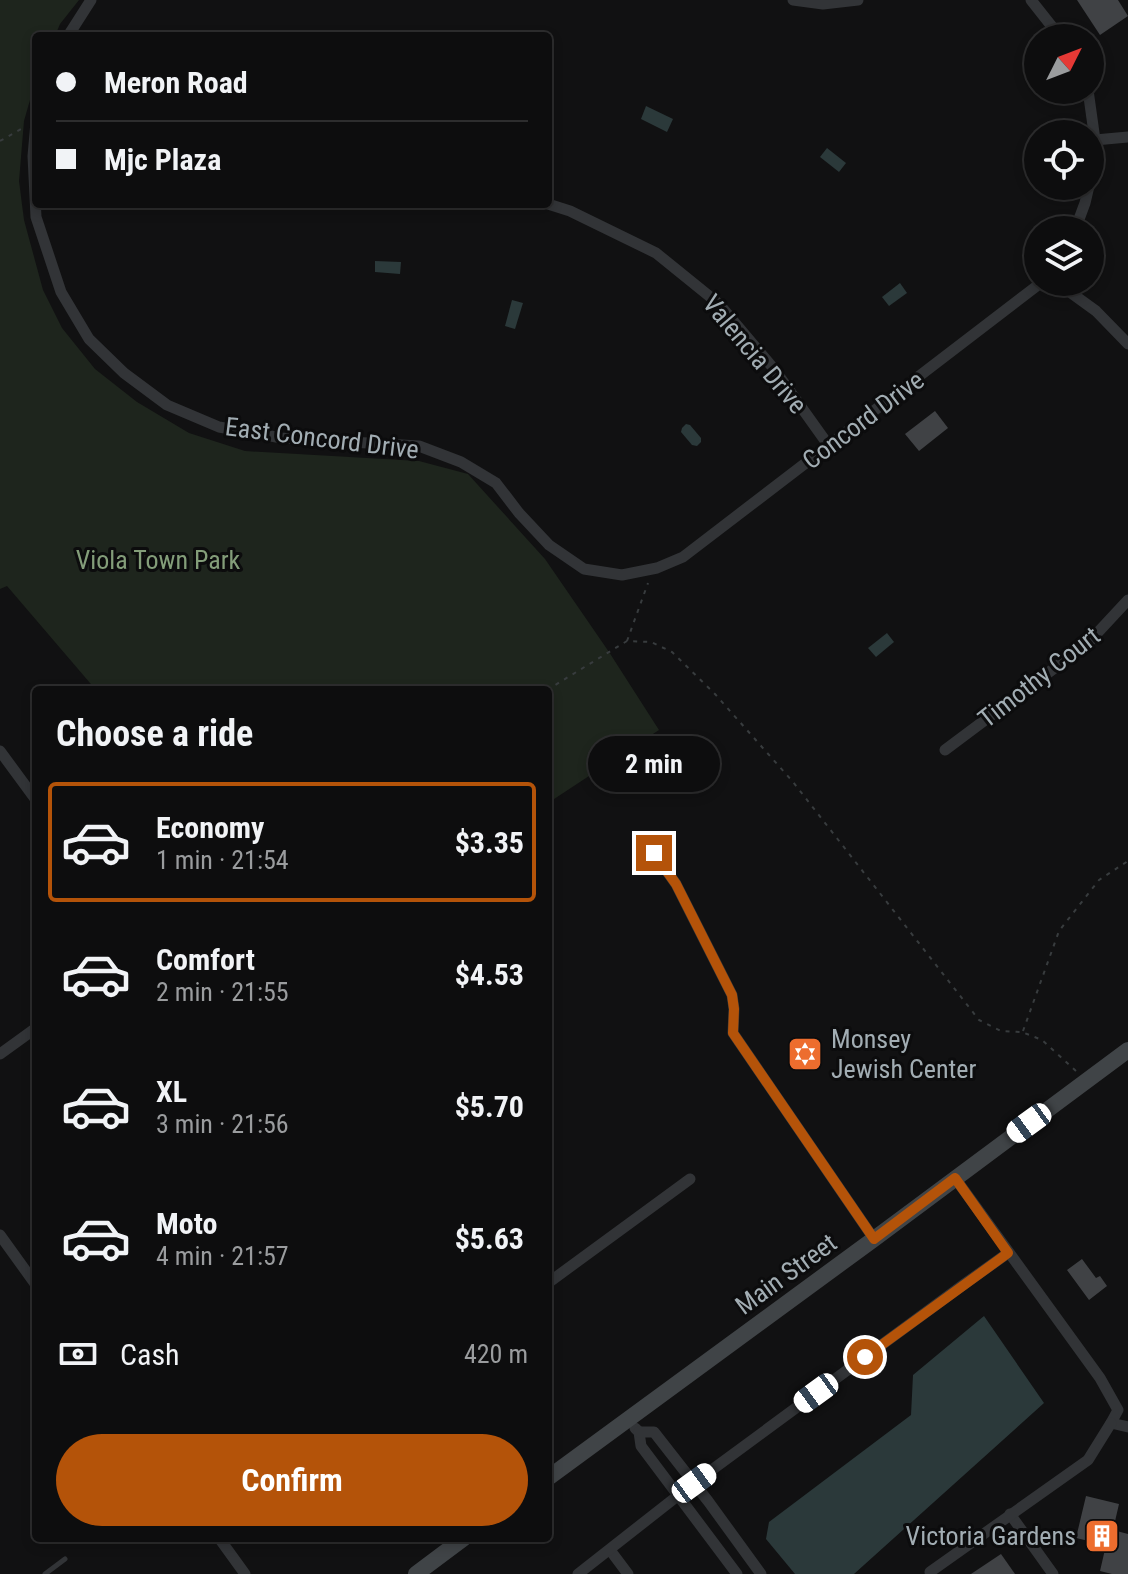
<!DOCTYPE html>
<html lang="en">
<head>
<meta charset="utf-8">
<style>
  :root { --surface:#0d0d0e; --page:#1b1b1c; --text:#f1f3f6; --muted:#9a9c9e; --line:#2d2d2e; --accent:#b45309 }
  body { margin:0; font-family:"Roboto Condensed",sans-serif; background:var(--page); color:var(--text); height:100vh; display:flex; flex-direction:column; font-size:30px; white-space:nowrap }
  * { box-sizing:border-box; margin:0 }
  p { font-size:26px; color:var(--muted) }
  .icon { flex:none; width:44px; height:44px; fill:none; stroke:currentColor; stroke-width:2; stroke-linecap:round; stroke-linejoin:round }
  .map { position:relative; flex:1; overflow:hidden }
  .side { position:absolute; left:32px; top:686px; width:520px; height:856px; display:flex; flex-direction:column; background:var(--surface); border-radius:8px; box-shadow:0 4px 12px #0003,0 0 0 2px var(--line) }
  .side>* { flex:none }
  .banner { position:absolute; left:32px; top:32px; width:520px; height:176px; border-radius:8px; box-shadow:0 4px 12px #0003,0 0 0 2px var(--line); display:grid; align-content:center; height:176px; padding:0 24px; background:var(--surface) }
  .needle { width:52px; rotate:48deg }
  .controls { position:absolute; left:1024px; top:24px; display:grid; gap:16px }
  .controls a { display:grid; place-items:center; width:80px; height:80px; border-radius:50%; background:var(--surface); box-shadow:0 4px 12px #0003,0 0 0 2px var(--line); font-size:40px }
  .end { position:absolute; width:36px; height:36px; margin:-18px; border:10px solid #b45309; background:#fff; box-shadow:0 0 0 4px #fff }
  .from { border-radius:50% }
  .bubble { position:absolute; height:56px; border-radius:28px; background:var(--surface); box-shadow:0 4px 12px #0003,0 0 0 2px var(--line); font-size:26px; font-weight:700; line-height:56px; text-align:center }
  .car { position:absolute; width:24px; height:48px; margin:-24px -12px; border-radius:10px; box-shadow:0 0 6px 2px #0007; background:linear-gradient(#fff 24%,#345 0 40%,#fff 0 76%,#345 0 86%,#fff 0) }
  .banner b { display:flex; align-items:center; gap:28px; height:76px; font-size:30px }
  .banner b+b { border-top:2px solid var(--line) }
  .banner i { width:20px; height:20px; background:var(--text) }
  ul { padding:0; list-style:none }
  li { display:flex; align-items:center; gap:24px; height:120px; margin:0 16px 12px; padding:0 8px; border:4px solid transparent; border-radius:8px }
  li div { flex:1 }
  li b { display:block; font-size:30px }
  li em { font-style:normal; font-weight:700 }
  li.selected { border-color:var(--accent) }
  li>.icon { width:72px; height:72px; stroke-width:1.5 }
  h2 { padding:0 24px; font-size:36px; line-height:96px }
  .pay { display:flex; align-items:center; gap:20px; height:88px; padding:0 24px; font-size:30px }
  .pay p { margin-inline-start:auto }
  .action { display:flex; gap:16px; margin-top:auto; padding:16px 24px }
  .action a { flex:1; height:92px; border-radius:48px; background:var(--accent); color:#fff; font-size:32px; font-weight:700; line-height:92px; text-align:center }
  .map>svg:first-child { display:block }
</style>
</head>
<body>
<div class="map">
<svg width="1128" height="1574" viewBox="0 0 1128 1574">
  <rect width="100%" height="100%" fill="#111112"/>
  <polygon fill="#1e251d" points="0,0 79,0 60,24 55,36 36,36 36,79 24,121 19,181 24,220 43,290 62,328 95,369 137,402 189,433 245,451 419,461 468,474 545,559 609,652 659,730 548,803 548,690 96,690 7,586 0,589"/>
  <g fill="#2b393a">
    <polygon points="646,106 673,119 667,132 641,119"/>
    <polygon points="827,148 846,163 839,172 820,157"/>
    <polygon points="375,261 401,262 400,274 375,272"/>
    <polygon points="900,283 907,293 889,306 882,297"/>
    <polygon points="512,300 523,303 515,329 505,326"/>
    <polygon points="686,424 690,425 701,438 701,442 697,446 692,445 681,432 682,428"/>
    <polygon points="887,633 894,642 876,657 868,648"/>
    <polygon points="984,1316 1044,1403 854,1574 795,1574 766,1539 769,1522 911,1415 913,1375"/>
  </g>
  <g fill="#404245">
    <polygon points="1077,0 1118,0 1128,16 1100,35"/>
    <polygon points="935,411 948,428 919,451 905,434"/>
    <polygon points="1082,1259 1096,1278 1100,1276 1107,1286 1089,1300 1067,1270"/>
    <polygon points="1086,1496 1119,1504 1113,1530 1128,1534 1128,1574 1112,1574 1100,1571 1106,1545 1076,1538"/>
    <polygon points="1001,1554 1015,1574 971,1574"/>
  </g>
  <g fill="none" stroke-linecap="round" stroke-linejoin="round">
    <g stroke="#383c3e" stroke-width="2" stroke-dasharray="4 6" stroke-linecap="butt">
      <polyline points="0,141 21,129"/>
      <polyline points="627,641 648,583"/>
      <polyline points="547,690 627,641 651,642 672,652 715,694 793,782 979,1020 1001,1031 1022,1032 1042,1040 1076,1071"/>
      <polyline points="1023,1031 1059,931 1099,880 1128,861"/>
    </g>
    <polyline stroke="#323437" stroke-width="5" points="45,1574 65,1559"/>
    <g stroke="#323437" stroke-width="11">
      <polyline points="793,0 823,4 858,0"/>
      <polyline points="1031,0 1061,38"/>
      <polyline points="68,36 91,0"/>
      <polyline points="1088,90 1095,140 1090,180"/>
      <polyline points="36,122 33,156 36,217 61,292 89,339 124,373 167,405 219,427 282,438 419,446 461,462 496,483 519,513 549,545 584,569 622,575 657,568 683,557 1042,282"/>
      <polyline points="1095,140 1128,137"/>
      <polyline points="548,204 570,211 656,253 719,304 774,369 829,446"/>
      <polyline points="1075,230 1085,203 1089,186"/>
      <polyline points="1056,282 1096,311 1128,344"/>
      <polyline points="945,750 1088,643 1128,600"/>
      <polyline points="0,751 36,800"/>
      <polyline points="654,853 676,884 732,995 734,1009 733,1033 874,1239"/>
      <polyline points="0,1054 36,1028"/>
      <polyline points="955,1178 1100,1378 1118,1410 1111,1423 1128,1427"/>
      <polyline points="0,1235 36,1285"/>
      <polyline points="548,1283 690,1179"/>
      <polyline points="635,1428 639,1432 641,1446 737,1574"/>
      <polyline points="639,1432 654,1432 708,1501 761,1574"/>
      <polyline points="1010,1514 1053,1574"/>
      <polyline points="219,1538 245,1574"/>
      <polyline points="610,1550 628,1574"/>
      <polyline points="930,1572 1088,1460 1111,1423"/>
      <polyline points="578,1574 694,1483 963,1285 1008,1253"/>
    </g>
    <g stroke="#404447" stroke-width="16">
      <polyline points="548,1478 874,1239 1128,1050"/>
      <polyline points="416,1574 464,1538"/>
    </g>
  </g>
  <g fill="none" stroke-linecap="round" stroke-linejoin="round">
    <polyline stroke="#b45309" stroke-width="10" points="654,853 676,884 732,995 734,1009 733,1033 874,1239 955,1178 1008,1253 865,1357"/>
  </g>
  <defs>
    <g id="synagogue-square" transform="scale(1.8)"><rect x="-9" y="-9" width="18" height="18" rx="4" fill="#ed6d2e" stroke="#0c0c0d"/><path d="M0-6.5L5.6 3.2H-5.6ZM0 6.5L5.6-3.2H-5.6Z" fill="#fff"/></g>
    <g id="building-square" transform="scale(1.8)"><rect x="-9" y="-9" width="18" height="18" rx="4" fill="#ed6d2e" stroke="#0c0c0d"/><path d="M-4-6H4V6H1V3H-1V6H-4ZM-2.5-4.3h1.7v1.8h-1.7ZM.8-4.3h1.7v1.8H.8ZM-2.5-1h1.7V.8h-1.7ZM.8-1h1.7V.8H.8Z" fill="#fff"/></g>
  </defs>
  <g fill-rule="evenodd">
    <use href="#synagogue-square" x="805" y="1054"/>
    <use href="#building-square" x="1102" y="1536"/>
  </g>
  <g text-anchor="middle" stroke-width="6" stroke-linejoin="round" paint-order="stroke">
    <g font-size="26" fill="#a2adb3" stroke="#0c0c0d">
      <text transform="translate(755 354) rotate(50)" y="9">Valencia Drive</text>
      <text transform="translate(863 420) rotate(-37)" y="9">Concord Drive</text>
      <text transform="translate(322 438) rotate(7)" y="9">East Concord Drive</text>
      <text transform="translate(1039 677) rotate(-38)" y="9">Timothy Court</text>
      <text transform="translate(786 1274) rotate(-36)" y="9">Main Street</text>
    </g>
    <g font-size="26" fill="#839d79" stroke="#0c0c0d">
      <text x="158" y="569">Viola Town Park</text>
    </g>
    <g font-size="26" fill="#a2adb3" stroke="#0c0c0d" text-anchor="start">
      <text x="831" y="1048">Monsey<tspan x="831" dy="30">Jewish Center</tspan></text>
      <text x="1076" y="1545" text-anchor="end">Victoria Gardens</text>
    </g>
  </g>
</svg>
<div class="controls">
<a><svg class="needle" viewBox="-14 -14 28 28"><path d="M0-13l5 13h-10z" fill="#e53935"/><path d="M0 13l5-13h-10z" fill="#9a9c9e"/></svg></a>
<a><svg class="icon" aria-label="locate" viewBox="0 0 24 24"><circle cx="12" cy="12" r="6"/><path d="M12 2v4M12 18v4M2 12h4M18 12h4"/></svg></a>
<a><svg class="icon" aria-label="layers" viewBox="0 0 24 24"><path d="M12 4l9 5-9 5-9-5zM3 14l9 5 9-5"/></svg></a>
</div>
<i class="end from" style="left:865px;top:1357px"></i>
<i class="end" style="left:654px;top:853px"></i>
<div class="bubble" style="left:588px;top:736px;width:132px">2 min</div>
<i class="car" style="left:1029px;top:1123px;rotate:234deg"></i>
<i class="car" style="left:816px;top:1393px;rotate:234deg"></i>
<i class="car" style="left:694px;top:1483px;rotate:54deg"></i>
<div class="banner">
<b><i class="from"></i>Meron Road</b>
<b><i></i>Mjc Plaza</b>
</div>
<section class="side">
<h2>Choose a ride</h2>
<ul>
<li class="selected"><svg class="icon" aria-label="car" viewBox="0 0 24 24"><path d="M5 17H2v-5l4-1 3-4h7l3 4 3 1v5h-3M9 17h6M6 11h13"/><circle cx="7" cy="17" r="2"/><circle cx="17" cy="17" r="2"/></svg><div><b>Economy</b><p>1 min · 21:54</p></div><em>$3.35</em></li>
<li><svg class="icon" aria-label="car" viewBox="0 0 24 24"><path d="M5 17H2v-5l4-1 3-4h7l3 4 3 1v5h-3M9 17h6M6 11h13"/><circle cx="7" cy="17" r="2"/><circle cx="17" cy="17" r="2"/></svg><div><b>Comfort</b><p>2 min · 21:55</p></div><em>$4.53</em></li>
<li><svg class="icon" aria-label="car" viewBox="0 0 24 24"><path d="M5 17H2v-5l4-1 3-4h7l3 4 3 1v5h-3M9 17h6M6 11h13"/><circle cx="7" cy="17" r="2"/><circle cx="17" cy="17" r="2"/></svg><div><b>XL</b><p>3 min · 21:56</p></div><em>$5.70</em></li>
<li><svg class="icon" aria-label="car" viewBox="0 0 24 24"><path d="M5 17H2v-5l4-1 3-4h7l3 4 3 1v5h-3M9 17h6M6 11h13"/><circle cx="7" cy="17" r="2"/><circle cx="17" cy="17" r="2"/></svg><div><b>Moto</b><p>4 min · 21:57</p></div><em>$5.63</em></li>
</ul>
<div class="pay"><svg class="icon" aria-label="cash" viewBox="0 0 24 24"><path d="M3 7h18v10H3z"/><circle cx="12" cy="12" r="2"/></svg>Cash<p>420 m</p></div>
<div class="action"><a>Confirm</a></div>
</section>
</div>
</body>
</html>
